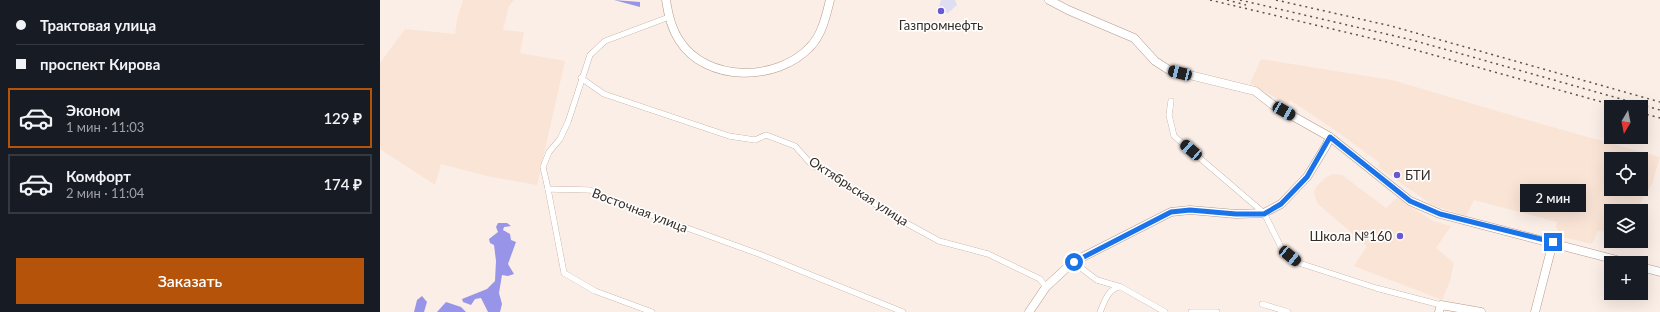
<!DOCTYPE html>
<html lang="ru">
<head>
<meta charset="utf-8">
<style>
  :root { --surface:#171b24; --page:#242831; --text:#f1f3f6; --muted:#9ea1a6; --line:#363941; --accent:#b45309 }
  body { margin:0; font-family:Lato,sans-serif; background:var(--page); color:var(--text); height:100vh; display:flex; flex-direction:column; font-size:15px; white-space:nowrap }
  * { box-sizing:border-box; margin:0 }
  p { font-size:13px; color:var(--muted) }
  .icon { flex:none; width:22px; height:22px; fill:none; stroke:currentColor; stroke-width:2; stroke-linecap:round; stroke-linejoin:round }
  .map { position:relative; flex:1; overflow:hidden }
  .side { display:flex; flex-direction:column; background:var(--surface); width:380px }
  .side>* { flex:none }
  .banner { display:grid; align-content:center; height:88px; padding:0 16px; background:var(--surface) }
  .needle { width:26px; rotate:190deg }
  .fabs { position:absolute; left:1224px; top:100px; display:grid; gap:8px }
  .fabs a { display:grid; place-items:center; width:44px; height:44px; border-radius:0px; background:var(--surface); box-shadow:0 4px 16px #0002; font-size:20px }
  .end { position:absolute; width:18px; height:18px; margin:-9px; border:5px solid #1a73e8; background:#fff; box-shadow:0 0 0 2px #fff }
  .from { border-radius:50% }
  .bubble { position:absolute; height:28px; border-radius:0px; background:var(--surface); box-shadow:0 4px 16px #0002; font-size:13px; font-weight:600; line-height:28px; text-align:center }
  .car { position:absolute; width:12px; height:24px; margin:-12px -6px; border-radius:5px; box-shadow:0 0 3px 1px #0007; background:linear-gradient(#222 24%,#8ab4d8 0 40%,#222 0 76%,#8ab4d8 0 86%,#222 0) }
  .banner b { display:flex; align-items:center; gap:14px; height:38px; font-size:15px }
  .banner b+b { border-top:1px solid var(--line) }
  .banner i { width:10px; height:10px; background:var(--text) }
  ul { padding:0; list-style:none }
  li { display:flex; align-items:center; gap:12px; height:60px; margin:0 8px 6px; padding:0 8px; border:2px solid var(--line); border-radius:0px }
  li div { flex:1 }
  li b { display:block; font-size:15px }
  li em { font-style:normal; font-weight:600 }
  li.on { border-color:var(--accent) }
  li>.icon { width:36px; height:36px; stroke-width:1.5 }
  .button { display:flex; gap:8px; margin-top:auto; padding:8px 16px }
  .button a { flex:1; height:46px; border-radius:0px; background:var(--accent); color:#fff; font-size:16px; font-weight:600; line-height:46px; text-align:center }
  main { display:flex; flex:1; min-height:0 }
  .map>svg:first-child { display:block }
</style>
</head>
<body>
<main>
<section class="side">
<div class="banner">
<b><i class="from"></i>Трактовая улица</b>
<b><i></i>проспект Кирова</b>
</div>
<ul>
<li class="on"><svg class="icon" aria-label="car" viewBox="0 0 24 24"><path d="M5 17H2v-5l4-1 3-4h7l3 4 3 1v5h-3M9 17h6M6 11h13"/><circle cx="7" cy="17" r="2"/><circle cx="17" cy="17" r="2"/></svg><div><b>Эконом</b><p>1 мин · 11:03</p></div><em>129 ₽</em></li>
<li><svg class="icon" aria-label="car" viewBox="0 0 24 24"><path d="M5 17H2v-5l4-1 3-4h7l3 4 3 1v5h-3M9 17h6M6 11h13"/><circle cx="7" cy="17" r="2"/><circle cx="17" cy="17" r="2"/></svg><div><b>Комфорт</b><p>2 мин · 11:04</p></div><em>174 ₽</em></li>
</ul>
<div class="button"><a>Заказать</a></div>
</section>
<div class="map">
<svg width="1280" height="312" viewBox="0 0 1280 312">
  <rect width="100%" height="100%" fill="#fbeee7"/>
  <g fill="#fae4d6" fill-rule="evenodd">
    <polygon points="83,0 134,0 129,6 123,30 144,32 140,53 185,61 157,185 107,176 61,164 55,185 0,149 0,63 25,29 75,34 77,19"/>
    <path d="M881,59L1012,80L1165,125L1280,157L1272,184L1255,211H1231V227H1228L1227,232L1218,231L1212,244L1182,237L1176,227L1177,222L1094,200L1086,216L1052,205L998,167L1000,163L952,128L910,100L908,105L870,83ZM1231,159H1261V189H1231Z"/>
    <polygon points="953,174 962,175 1006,208 1017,198 1053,221 1071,226 1056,248 1074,263 1070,281 1062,300 974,266 987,246 938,204 934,193 936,187 946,177"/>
  </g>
  <polygon fill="#dedef0" points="561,0 575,0 577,5 568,13 563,13 558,9"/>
  <g fill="#9894e8">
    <polygon points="234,0 260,2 260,7"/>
    <polygon points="118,223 127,223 131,226 124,227 123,230 130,234 131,240 136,242 128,264 134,274 128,276 122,275 119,293 122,304 120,312 108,312 101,298 95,299 91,305 83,302 82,299 107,289 115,281 116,261 114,245 110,243 109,239 118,232 116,227"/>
    <polygon points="42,296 47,302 44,312 34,312 37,300"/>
    <polygon points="66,302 81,307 86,312 57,312"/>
  </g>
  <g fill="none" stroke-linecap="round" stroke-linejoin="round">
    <g stroke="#b69a88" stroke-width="6">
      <g id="street">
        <polyline points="289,17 225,41 210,55 188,122 180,139 169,152 163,167 168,189 210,190 230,200 379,254 523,312"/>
        <polyline points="201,78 224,94 349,136 375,140 386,135 415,146 431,164 517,218 559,241 608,254 660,279 666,287"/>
        <polyline points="791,101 789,115 794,136 884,213 902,249 919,263 996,288 1061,305"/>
        <polyline points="168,189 184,273 215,291 272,312"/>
        <polyline points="693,262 717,280 741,287 785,312"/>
        <polyline points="882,304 908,312"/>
        <path d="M720,312C724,303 728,289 739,287"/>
        <polyline points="811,312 837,312"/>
      </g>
    </g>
    <g stroke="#b69a88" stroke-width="9">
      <g id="secondary">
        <path d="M286,0C288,14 291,28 299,40C326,83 397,82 430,47C442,35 446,16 450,0"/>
        <polyline points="669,0 688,10 754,38 775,61 789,70 875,91 893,105 950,137 1030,201 1060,214 1248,263"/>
        <polyline points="1261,267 1280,272"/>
        <polyline points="649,312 666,287 693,262 791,212 810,210 856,214 884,213 901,204 927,177 946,146 950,137"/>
        <polyline points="1059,312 1061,305 1101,312"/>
        <polyline points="1155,312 1173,242"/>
      </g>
    </g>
    <use href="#street" stroke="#fff" stroke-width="5.5"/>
    <use href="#secondary" stroke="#fff" stroke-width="8"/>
    <g stroke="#5e534c" stroke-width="1.5" stroke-dasharray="2 4" stroke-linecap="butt">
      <polyline points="830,0 1007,42 1240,107"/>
      <polyline points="847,0 866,5"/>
      <polyline points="860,0 1032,40 1280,110"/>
      <polyline points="896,0 1011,26 1280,102"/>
      <polyline points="1261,113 1280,118"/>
    </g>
  </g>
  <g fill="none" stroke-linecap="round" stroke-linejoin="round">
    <polyline stroke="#1a73e8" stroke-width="5" points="694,262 791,212 810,210 856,214 884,214 901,204 927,177 950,137 1030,201 1060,214 1173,242"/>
  </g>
  <g fill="#6958d1" stroke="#fefefe" stroke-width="1.5">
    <circle cx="561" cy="11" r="4"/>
    <circle cx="1017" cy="175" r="4"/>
    <circle cx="1020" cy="236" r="4"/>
  </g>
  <g text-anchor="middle" stroke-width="3.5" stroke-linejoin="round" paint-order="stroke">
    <g font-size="13" fill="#362b24" stroke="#fefefe">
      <text x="561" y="30">Газпромнефть</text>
      <text x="1025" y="180" text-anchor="start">БТИ</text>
      <text x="1012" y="241" text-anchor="end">Школа №160</text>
    </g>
    <g font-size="13" fill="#362b24" stroke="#fefefe">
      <text transform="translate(479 191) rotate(33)" y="5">Октябрьская улица</text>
      <text transform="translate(260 210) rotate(21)" y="5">Восточная улица</text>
    </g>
  </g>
</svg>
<div class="fabs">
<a><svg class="needle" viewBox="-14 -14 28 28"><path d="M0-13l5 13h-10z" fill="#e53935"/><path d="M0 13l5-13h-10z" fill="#9ea1a6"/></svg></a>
<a><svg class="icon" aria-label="locate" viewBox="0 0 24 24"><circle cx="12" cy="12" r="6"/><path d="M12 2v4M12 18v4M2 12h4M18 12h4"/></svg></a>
<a><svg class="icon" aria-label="layers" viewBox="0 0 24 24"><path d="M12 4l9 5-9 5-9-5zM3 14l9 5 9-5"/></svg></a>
<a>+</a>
</div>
<i class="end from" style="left:694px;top:262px"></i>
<i class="end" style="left:1173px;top:242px"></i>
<div class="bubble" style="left:1140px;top:184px;width:66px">2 мин</div>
<i class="car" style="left:800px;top:73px;rotate:284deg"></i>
<i class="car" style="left:904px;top:111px;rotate:120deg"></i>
<i class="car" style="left:811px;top:150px;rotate:311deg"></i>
<i class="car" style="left:910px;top:256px;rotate:129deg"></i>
</div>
</main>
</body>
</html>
